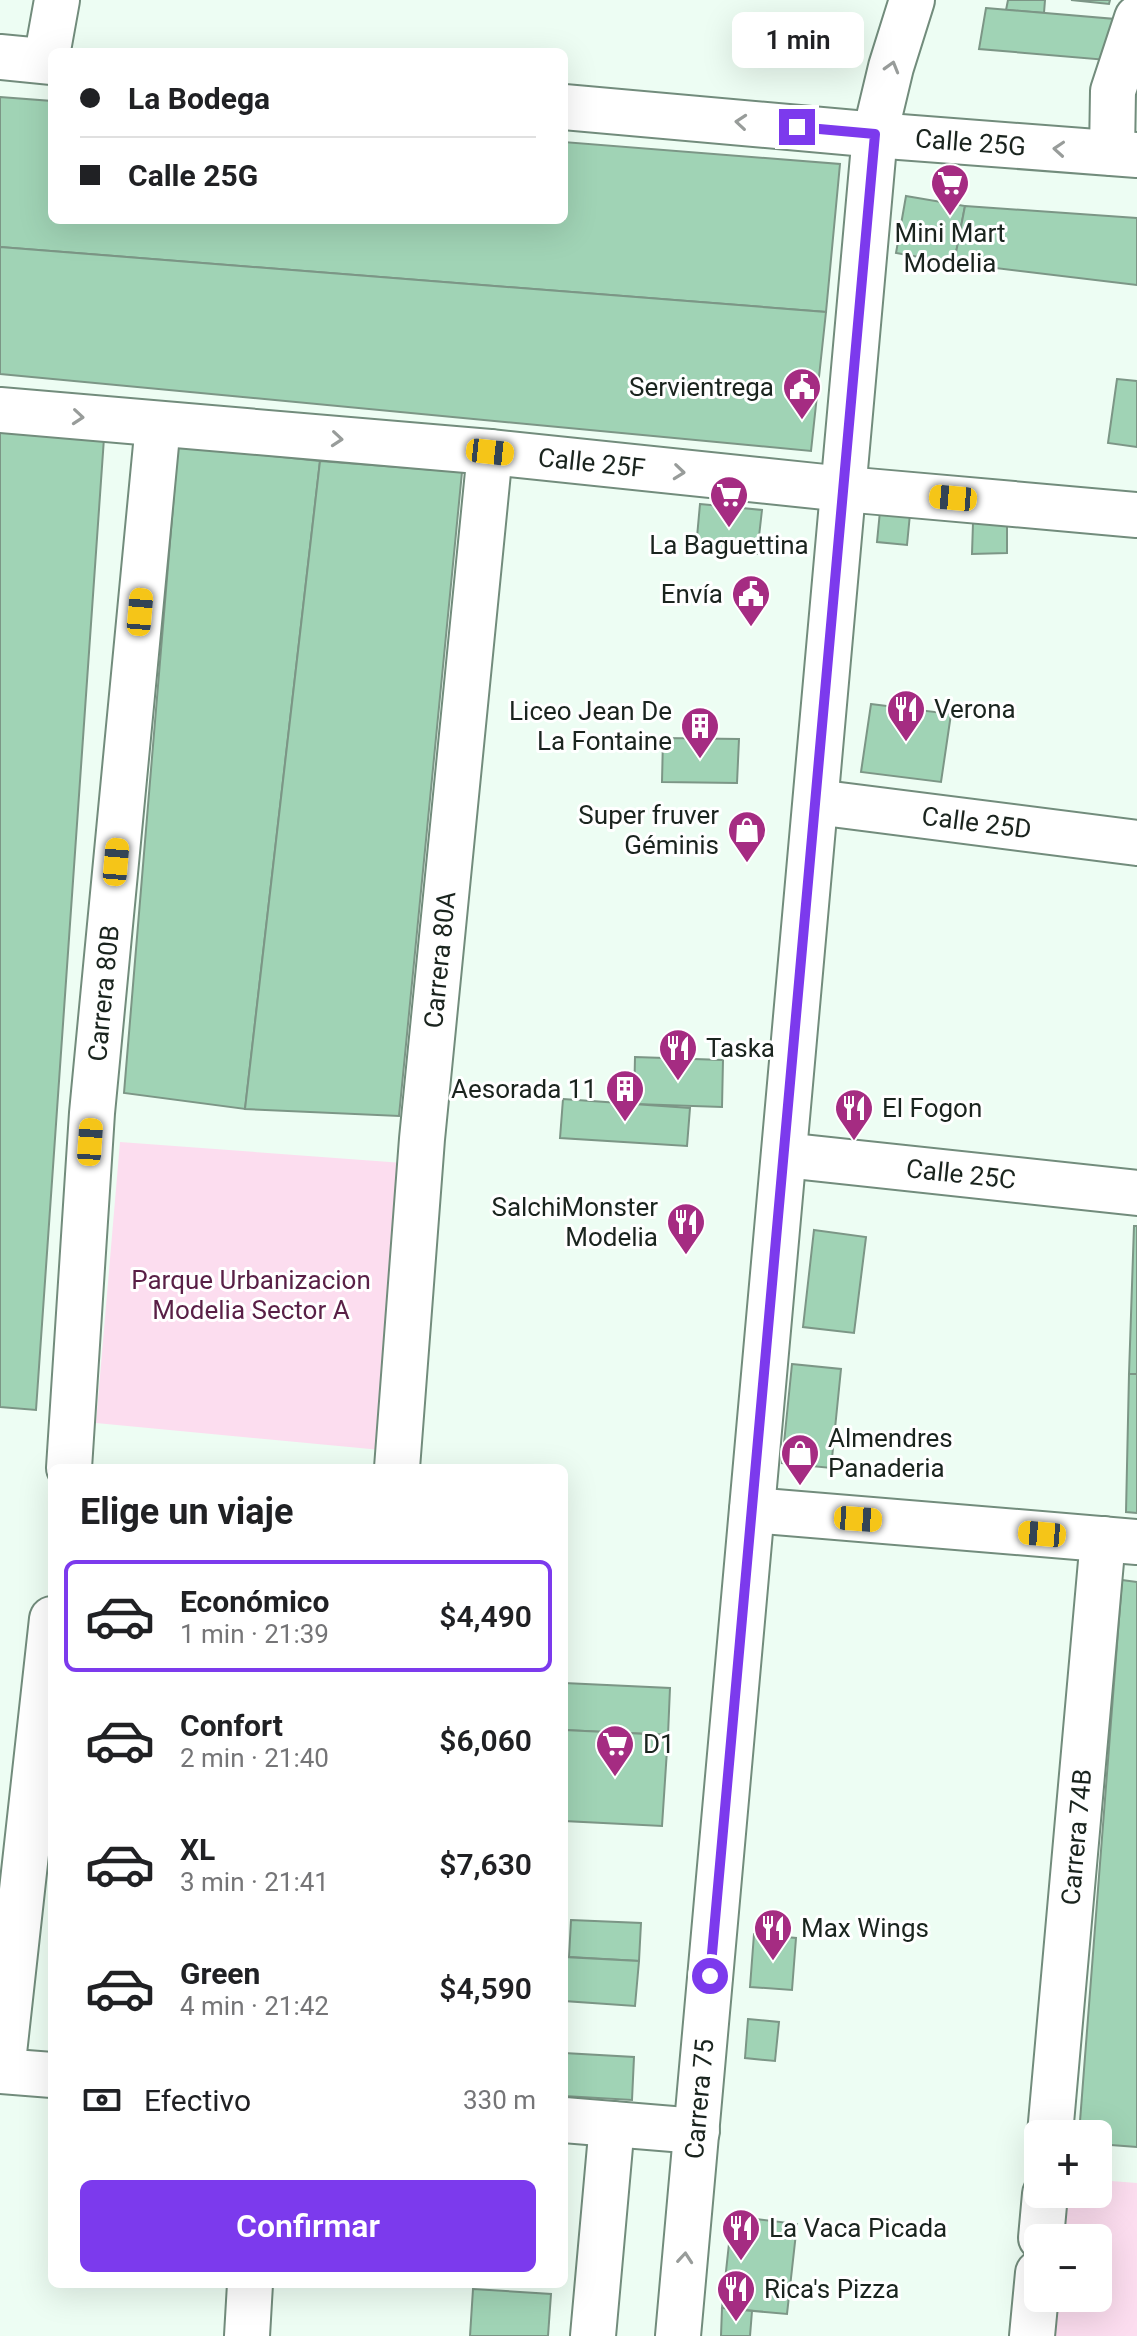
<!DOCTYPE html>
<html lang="es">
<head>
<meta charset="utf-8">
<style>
  :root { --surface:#fff; --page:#f2f2f2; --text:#202124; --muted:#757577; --line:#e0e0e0; --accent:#7c3aed }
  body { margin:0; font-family:Roboto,sans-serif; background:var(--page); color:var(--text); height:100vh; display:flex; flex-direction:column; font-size:30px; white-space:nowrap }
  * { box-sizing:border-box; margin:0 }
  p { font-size:26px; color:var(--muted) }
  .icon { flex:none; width:44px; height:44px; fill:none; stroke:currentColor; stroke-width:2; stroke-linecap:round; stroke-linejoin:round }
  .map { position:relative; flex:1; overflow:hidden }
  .panel { position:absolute; left:48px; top:1464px; width:520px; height:824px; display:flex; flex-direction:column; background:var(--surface); border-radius:12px; box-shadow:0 8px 32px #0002 }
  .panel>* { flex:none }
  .banner { position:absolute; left:48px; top:48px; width:520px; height:176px; border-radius:12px; box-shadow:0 8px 32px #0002; display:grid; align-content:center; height:176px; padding:0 32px; background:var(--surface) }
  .fabs { position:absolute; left:1024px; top:2120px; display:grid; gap:16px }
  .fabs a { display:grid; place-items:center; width:88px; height:88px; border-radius:12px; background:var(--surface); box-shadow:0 8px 32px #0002; font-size:40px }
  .end { position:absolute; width:36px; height:36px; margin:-18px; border:10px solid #7c3aed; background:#fff; box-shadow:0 0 0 4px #fff }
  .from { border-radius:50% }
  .bubble { position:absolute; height:56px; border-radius:12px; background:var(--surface); box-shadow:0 8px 32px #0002; font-size:26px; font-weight:600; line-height:56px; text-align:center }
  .car { position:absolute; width:24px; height:48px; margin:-24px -12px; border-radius:10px; box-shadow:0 0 6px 2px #0007; background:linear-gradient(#f5c518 24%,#345 0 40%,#f5c518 0 76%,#345 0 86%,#f5c518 0) }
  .banner b { display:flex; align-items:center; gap:28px; height:76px; font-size:30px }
  .banner b+b { border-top:2px solid var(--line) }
  .banner i { width:20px; height:20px; background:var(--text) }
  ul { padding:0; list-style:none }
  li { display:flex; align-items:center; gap:24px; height:112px; margin:0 16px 12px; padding:0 16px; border:4px solid transparent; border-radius:12px }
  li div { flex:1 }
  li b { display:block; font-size:30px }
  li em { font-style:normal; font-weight:600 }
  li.active { border-color:var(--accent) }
  li>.icon { width:72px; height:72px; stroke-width:1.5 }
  h2 { padding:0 32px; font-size:36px; line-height:96px }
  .pay { display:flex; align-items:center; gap:20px; height:88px; padding:0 32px; font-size:30px }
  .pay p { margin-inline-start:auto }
  .cta { display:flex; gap:16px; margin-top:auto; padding:16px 32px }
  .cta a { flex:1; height:92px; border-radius:12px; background:var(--accent); color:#fff; font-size:32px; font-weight:600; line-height:92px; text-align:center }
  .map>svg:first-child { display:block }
</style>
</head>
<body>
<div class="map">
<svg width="1137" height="2336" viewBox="0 0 1137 2336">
  <rect width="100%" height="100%" fill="#edfdf3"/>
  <g fill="#fcddef">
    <polygon points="120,1142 403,1163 381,1450 96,1423"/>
    <polygon points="1098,2180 1137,2183 1137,2336 1046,2336 1049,2298 1098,2298 1098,2238 1054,2238 1058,2194 1098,2194"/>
  </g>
  <g fill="#a0d3b5" stroke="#7c9686" stroke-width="2">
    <polygon points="1008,0 1045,0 1044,13 1006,10"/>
    <polygon points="1071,0 1110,0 1109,4"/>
    <polygon points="986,8 1115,19 1107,60 979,49"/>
    <polygon points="0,97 52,101 52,220 564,220 564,142 840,164 826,312 0,247"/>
    <polygon points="906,196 965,206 954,263 896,253"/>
    <polygon points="965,206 1137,218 1137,285 954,263"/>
    <polygon points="0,247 826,312 811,451 0,374"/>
    <polygon points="1117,379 1137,381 1137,447 1108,443"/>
    <polygon points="0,431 104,438 36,1410 0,1407"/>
    <polygon points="178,446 320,461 245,1109 124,1093"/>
    <polygon points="320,461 462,472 399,1116 245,1109"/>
    <polygon points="700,504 762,510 757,554 696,548"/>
    <polygon points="880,511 910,514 907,545 877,542"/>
    <polygon points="973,523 1007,523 1007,553 972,554"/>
    <polygon points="871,704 951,714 941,782 861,772"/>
    <polygon points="663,738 739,739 737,783 662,782"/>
    <polygon points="635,1057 723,1060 722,1107 634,1104"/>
    <polygon points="563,1099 690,1108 687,1146 560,1138"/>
    <polygon points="1134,1226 1137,1226 1137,1374 1129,1374"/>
    <polygon points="814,1230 866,1237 854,1333 803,1327"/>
    <polygon points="792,1364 841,1369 831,1468 782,1463"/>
    <polygon points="1129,1374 1137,1374 1137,1513 1126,1512"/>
    <polygon points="1122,1580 1137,1582 1137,2147 1098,2144 1098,2134 1079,2134"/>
    <polygon points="564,1683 670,1688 668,1735 564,1730"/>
    <polygon points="564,1730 668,1735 662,1826 564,1821"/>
    <polygon points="571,1920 641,1923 639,1961 569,1957"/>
    <polygon points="754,1934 796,1938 792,1990 750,1987"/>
    <polygon points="564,1957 639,1961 635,2006 564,2001"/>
    <polygon points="748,2019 779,2022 775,2061 745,2058"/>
    <polygon points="564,2053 634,2057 632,2100 564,2096"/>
    <polygon points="732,2216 797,2224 787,2314 722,2308"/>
    <polygon points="473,2289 551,2294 548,2336 470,2336"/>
    <polygon points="722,2308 752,2311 750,2336 721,2336"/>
  </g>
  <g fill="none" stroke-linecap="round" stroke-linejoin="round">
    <g stroke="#728c7c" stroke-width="48">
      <g id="minor">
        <polyline points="0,57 52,62"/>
        <polyline points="46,61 57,0"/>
        <path id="s1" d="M564,107L900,137L1137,155"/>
        <polyline points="1112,153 1113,91 1137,18"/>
        <path id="s2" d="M0,410L490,452L844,489L1137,515"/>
        <path id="s3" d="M816,802L1137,843"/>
        <path id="s4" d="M784,1155L1137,1193"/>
        <path id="s5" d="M69,1468L92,1113L158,424"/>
        <path id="s6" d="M397,1468L422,1139L490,452"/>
        <polyline points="752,1510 1137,1542"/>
        <polyline points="0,2071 52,2075"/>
        <polyline points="2,2071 52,1619"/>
        <polyline points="564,2120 697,2131"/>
        <path id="s7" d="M1050,2134L1103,1539"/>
        <polyline points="1041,2238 1045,2194"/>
        <polyline points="247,2336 250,2284"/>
        <polyline points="593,2336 612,2124"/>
        <path id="s8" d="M678,2336L875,134L891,67L912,0"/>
        <polyline points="1032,2336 1038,2273"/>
      </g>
    </g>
    <use href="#minor" stroke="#fff" stroke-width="44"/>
  </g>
  <defs><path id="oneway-chevron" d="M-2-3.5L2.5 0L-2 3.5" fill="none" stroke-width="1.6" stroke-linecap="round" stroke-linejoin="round" transform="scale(2)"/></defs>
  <g stroke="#989c9a">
    <use href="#oneway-chevron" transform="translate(892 67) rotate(-74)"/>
    <use href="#oneway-chevron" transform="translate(741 122) rotate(-175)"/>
    <use href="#oneway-chevron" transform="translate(1059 149) rotate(-176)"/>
    <use href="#oneway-chevron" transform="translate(78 417) rotate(5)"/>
    <use href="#oneway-chevron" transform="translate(337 439) rotate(5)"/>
    <use href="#oneway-chevron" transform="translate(679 472) rotate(6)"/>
    <use href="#oneway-chevron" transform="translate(685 2258) rotate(-85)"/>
  </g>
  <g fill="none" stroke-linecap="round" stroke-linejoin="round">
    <polyline stroke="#7c3aed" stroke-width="10" points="710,1976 875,134 797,127"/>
  </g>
  <defs>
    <g id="supermarket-pin" transform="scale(2)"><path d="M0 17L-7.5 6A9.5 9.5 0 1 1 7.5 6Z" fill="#a52c82" stroke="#fff"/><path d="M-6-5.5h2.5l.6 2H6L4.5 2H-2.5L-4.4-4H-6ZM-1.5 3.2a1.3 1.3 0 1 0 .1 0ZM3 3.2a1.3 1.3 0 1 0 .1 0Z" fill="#fff"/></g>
    <g id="civic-pin" transform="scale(2)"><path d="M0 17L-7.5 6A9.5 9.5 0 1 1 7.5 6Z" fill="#a52c82" stroke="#fff"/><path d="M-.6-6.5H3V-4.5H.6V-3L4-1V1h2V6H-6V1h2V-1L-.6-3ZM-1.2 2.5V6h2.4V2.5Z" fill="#fff"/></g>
    <g id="restaurant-pin" transform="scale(2)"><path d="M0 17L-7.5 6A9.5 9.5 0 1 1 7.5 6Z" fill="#a52c82" stroke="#fff"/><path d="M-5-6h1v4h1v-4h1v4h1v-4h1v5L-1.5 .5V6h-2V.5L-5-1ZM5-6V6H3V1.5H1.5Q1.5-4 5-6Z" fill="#fff"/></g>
    <g id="building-pin" transform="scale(2)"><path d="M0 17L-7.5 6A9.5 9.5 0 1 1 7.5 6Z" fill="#a52c82" stroke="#fff"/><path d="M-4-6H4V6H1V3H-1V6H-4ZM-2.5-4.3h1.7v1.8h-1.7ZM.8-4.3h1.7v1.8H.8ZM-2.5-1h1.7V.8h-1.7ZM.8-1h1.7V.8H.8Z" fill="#fff"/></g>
    <g id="shop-pin" transform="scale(2)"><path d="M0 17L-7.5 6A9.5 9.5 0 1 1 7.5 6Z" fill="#a52c82" stroke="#fff"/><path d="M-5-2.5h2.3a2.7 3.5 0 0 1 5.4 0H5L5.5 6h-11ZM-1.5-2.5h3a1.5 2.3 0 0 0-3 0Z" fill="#fff"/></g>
  </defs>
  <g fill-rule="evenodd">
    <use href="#supermarket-pin" x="950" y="183"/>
    <use href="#civic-pin" x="802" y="387"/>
    <use href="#supermarket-pin" x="729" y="495"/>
    <use href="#civic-pin" x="751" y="594"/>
    <use href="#restaurant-pin" x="906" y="709"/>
    <use href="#building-pin" x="700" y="726"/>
    <use href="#shop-pin" x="747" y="830"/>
    <use href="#restaurant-pin" x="678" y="1048"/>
    <use href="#building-pin" x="625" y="1089"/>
    <use href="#restaurant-pin" x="854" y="1108"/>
    <use href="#restaurant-pin" x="686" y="1222"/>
    <use href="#shop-pin" x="800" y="1453"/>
    <use href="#supermarket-pin" x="615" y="1744"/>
    <use href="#restaurant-pin" x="773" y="1928"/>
    <use href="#restaurant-pin" x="741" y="2228"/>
    <use href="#restaurant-pin" x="736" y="2289"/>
  </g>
  <g text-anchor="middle" stroke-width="6" stroke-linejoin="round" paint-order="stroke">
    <g font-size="26" fill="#1a241e" stroke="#fff">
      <text dy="9" stroke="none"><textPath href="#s1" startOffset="408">Calle 25G</textPath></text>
      <text dy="9" stroke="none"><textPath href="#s2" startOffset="594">Calle 25F</textPath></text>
      <text dy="9" stroke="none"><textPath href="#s3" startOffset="162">Calle 25D</textPath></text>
      <text dy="9" stroke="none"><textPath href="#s6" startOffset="510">Carrera 80A</textPath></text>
      <text dy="9" stroke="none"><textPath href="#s5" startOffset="476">Carrera 80B</textPath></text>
      <text dy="9" stroke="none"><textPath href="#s4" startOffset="178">Calle 25C</textPath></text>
      <text dy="9" stroke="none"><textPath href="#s7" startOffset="298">Carrera 74B</textPath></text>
      <text dy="9" stroke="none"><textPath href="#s8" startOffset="238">Carrera 75</textPath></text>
    </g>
    <g font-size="26" fill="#1a241e" stroke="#fff" text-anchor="start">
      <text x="950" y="242" text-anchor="middle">Mini Mart<tspan x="950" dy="30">Modelia</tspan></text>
      <text x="774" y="396" text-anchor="end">Servientrega</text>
      <text x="729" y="554" text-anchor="middle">La Baguettina</text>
      <text x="723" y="603" text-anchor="end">Envía</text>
      <text x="934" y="718">Verona</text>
      <text x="672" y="720" text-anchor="end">Liceo Jean De<tspan x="672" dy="30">La Fontaine</tspan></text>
      <text x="719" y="824" text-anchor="end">Super fruver<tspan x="719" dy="30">Géminis</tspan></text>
      <text x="706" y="1057">Taska</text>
      <text x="597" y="1098" text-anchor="end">Aesorada 11</text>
      <text x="882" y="1117">El Fogon</text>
      <text x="658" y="1216" text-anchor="end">SalchiMonster<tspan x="658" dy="30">Modelia</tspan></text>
      <text x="828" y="1447">Almendres<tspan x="828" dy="30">Panaderia</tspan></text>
      <text x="643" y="1753">D1</text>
      <text x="801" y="1937">Max Wings</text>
      <text x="769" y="2237">La Vaca Picada</text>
      <text x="764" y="2298">Rica's Pizza</text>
    </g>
    <g font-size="26" fill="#591f46" stroke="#fff">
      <text x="251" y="1289">Parque Urbanizacion<tspan x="251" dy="30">Modelia Sector A</tspan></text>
    </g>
  </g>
</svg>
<div class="fabs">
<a>+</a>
<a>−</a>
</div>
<i class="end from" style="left:710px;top:1976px"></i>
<i class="end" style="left:797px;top:127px"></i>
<div class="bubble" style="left:732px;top:12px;width:132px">1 min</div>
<i class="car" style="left:490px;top:452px;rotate:96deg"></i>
<i class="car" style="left:953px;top:498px;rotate:275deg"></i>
<i class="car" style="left:140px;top:612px;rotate:5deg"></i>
<i class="car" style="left:116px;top:862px;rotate:5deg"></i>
<i class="car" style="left:90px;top:1142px;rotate:4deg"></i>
<i class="car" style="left:858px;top:1519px;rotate:94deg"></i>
<i class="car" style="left:1042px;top:1534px;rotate:275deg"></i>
<div class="banner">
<b><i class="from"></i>La Bodega</b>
<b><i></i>Calle 25G</b>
</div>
<section class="panel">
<h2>Elige un viaje</h2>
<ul>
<li class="active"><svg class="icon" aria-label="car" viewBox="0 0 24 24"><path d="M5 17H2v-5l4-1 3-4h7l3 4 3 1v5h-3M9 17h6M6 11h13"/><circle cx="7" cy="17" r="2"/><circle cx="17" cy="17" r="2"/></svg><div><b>Económico</b><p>1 min · 21:39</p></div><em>$4,490</em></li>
<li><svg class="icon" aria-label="car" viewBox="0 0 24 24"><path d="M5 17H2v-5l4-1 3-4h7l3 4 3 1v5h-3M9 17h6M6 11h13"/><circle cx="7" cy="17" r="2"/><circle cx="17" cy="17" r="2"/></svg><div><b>Confort</b><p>2 min · 21:40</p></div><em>$6,060</em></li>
<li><svg class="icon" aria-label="car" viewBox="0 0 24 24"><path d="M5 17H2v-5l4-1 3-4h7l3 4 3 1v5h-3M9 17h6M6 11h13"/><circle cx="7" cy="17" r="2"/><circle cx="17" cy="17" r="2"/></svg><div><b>XL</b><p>3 min · 21:41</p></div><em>$7,630</em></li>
<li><svg class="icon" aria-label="car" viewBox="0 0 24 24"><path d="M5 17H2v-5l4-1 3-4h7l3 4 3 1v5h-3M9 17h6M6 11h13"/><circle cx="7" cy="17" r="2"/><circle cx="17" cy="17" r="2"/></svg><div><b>Green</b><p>4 min · 21:42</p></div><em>$4,590</em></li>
</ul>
<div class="pay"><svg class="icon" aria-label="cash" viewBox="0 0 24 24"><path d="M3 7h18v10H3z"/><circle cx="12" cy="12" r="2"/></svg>Efectivo<p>330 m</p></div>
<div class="cta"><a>Confirmar</a></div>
</section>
</div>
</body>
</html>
